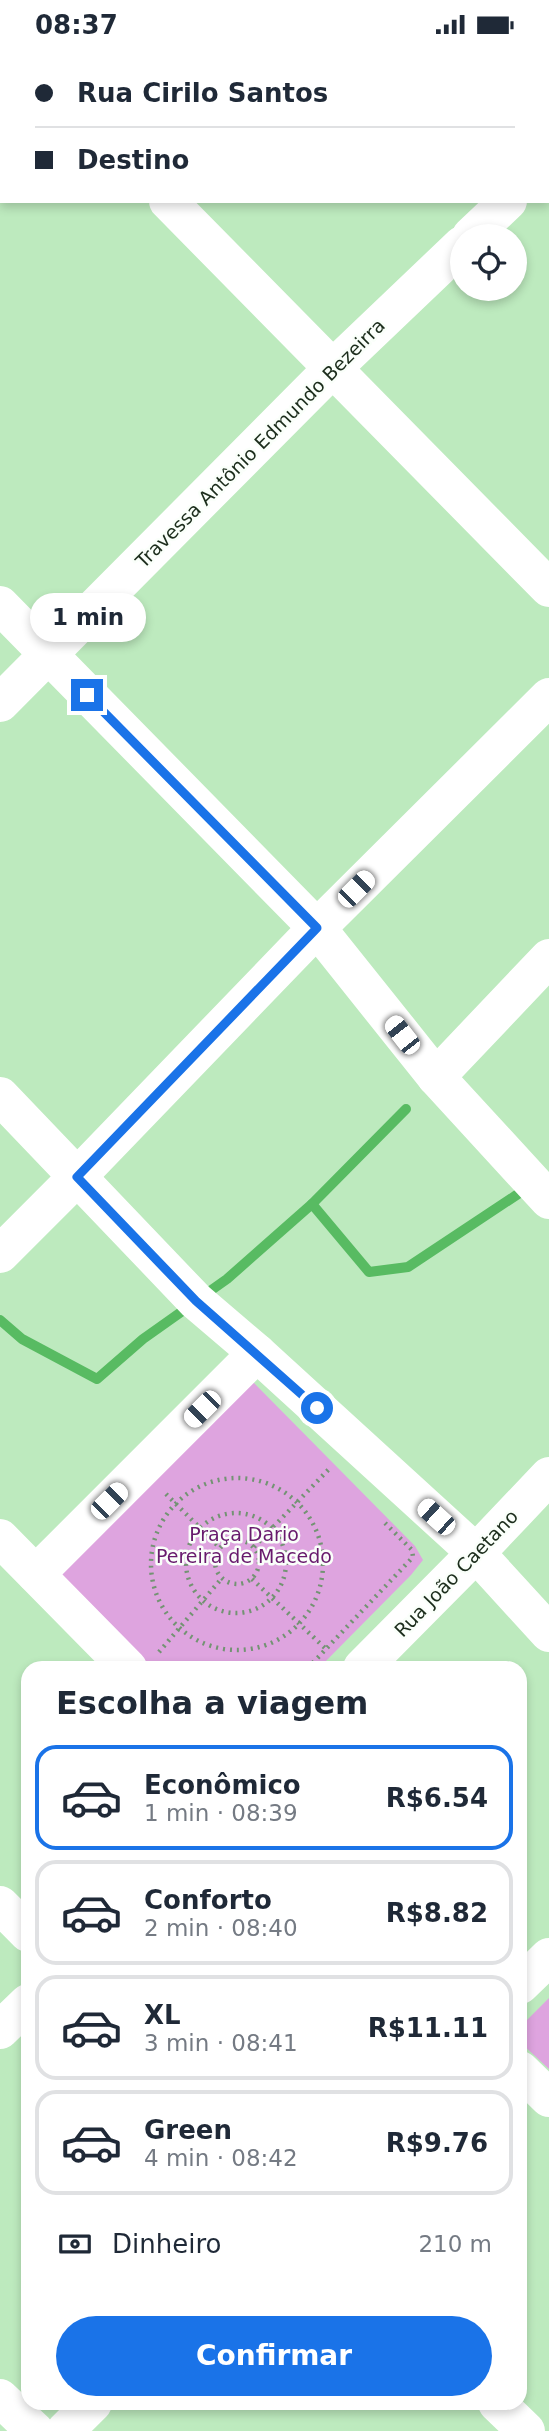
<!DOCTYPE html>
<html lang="pt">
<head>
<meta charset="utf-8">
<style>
  :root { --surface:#fff; --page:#f6f6f7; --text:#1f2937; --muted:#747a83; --line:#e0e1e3; --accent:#1a73e8 }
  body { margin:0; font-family:"DejaVu Sans",sans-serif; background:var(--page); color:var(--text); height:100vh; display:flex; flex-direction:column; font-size:26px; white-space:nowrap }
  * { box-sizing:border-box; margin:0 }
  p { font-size:23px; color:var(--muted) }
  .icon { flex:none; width:38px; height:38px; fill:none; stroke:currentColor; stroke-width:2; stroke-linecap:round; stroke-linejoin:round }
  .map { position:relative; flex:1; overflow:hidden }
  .panel { position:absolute; left:21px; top:1612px; width:506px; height:749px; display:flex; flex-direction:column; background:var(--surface); border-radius:21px; box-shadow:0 4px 10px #0003 }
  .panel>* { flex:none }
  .guide { position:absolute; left:0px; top:0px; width:550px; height:154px; box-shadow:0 4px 10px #0003; display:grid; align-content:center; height:154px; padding:0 35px; background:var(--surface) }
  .fabs { position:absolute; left:450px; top:175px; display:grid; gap:14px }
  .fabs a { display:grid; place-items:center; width:77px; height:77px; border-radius:50%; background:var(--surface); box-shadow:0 4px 10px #0003; font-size:35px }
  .end { position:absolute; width:32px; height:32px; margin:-16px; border:9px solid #1a73e8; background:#fff; box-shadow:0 0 0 4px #fff }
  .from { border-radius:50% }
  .bubble { position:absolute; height:49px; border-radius:24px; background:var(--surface); box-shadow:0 4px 10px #0003; font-size:23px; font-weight:600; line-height:49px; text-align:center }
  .car { position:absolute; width:21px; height:42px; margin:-21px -10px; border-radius:9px; box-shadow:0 0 5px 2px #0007; background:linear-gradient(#fff 24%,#345 0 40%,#fff 0 76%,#345 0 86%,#fff 0) }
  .guide b { display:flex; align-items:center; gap:24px; height:66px; font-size:26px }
  .guide b+b { border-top:2px solid var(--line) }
  .guide i { width:18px; height:18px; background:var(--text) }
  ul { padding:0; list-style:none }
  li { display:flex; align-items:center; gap:21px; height:105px; margin:0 14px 10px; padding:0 21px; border:4px solid var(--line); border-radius:21px }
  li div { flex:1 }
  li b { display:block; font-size:26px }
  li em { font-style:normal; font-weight:600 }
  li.on { border-color:var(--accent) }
  li>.icon { width:63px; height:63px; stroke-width:1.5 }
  h2 { padding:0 35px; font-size:32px; line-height:84px }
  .pay { display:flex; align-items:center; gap:18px; height:77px; padding:0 35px; font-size:26px }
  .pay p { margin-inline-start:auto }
  .cta { display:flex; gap:14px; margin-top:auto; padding:14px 35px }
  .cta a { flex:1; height:80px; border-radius:42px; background:var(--accent); color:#fff; font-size:28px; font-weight:600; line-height:80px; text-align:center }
  .status { display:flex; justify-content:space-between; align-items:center; height:49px; padding:0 35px; background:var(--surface); direction:ltr }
  .status svg { height:19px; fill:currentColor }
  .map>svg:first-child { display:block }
</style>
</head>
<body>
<div class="status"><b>08:37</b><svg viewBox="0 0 49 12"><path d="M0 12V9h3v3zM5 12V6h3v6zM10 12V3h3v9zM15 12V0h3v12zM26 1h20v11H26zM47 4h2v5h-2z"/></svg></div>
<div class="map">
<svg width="549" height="2382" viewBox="0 0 549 2382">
  <rect width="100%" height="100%" fill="#bdeabe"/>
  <g fill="#dea4df">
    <polygon points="251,1331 415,1497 423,1511 411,1526 319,1619 146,1619 53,1517"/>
    <polygon points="549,1949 549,2020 520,1993 520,1978"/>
  </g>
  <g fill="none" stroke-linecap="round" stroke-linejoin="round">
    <g stroke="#58bb62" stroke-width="10">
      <polyline points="312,1155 406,1060"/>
      <polyline points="203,1247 227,1230 312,1155 369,1223 408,1218 518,1145"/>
      <polyline points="0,1271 22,1290 97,1330 143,1290 191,1256"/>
    </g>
    <g stroke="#739373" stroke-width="4.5" stroke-dasharray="2 5" stroke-linecap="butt">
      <circle cx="237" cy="1515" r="86"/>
      <polyline points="166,1445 220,1499"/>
      <circle cx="236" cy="1514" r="50"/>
      <circle cx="237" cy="1513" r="22"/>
      <polyline points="254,1498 330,1419"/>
      <polyline points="252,1530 326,1600"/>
      <polyline points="159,1603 222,1529"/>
      <polyline points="308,1619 413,1508 412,1501 384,1473"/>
    </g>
    <g stroke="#fff" stroke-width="38">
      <polyline points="515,0 517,2"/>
      <polyline points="0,8 2,6"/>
      <polyline points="548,33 549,34"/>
      <polyline points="548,114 549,113"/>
      <polyline points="168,152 549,539"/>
      <polyline points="471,187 508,152"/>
      <polyline points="0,556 317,879 436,1028 549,1151"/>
      <polyline points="0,654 332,320 462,196"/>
      <polyline points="436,1028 549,909"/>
      <polyline points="0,1047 196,1252 257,1304 476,1504 549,1584"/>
      <polyline points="0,1205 77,1128 317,879 549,648"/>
      <polyline points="0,1489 128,1619"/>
      <polyline points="36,1525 257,1304"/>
      <polyline points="362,1619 476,1504 549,1427"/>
      <polyline points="0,1856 28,1884"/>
      <polyline points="520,1936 549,1908"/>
      <polyline points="0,1981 28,1954"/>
      <polyline points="520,2021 549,2049"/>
      <polyline points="0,2349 35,2382"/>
      <polyline points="497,2354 526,2382"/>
      <polyline points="65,2382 93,2354"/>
    </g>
  </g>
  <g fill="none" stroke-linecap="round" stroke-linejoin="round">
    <polyline stroke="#1a73e8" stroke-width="9" points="87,646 317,879 77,1128 196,1252 317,1359"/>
  </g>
  <g text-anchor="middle" stroke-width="5" stroke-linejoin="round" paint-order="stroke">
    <g font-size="19" fill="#1c2d1c" stroke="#fafffa">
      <text transform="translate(260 394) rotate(-45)" y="7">Travessa Antônio Edmundo Bezeirra</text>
      <text transform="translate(456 1524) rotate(-46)" y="7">Rua João Caetano</text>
    </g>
    <g font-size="19" fill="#681a6d" stroke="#fafffa">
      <text x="244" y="1492">Praça Dario<tspan x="244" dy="22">Pereira de Macedo</tspan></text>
    </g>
  </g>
</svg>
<div class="fabs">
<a><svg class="icon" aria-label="locate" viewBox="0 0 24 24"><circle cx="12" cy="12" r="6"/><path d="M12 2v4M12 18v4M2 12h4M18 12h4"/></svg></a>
</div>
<i class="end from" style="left:317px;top:1359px"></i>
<i class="end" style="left:87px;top:646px"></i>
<div class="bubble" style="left:30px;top:544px;width:116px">1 min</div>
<i class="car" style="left:356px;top:840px;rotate:45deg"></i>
<i class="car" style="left:402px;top:986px;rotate:322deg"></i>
<i class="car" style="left:202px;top:1360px;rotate:225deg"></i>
<i class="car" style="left:109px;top:1452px;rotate:45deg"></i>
<i class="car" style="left:436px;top:1468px;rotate:312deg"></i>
<div class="guide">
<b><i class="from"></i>Rua Cirilo Santos</b>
<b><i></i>Destino</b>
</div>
<section class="panel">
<h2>Escolha a viagem</h2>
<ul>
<li class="on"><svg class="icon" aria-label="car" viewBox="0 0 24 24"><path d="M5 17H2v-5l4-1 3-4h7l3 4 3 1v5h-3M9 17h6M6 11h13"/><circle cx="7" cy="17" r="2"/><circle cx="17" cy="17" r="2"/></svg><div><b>Econômico</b><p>1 min · 08:39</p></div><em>R$6.54</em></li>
<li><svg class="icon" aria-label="car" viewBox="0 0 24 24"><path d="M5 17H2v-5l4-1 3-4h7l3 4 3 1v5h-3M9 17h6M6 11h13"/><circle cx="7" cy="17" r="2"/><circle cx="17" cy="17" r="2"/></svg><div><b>Conforto</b><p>2 min · 08:40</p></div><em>R$8.82</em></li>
<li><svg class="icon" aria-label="car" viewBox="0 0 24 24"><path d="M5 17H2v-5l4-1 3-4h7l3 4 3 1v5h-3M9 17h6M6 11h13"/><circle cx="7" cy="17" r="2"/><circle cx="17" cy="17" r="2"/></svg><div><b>XL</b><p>3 min · 08:41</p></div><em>R$11.11</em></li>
<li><svg class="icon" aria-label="car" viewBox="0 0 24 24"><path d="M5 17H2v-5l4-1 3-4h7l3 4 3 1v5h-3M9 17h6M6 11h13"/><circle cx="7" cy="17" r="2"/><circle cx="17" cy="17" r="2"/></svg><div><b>Green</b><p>4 min · 08:42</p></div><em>R$9.76</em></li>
</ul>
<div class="pay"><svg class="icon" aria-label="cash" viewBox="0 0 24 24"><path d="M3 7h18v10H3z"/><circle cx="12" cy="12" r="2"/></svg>Dinheiro<p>210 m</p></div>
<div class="cta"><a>Confirmar</a></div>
</section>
</div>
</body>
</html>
